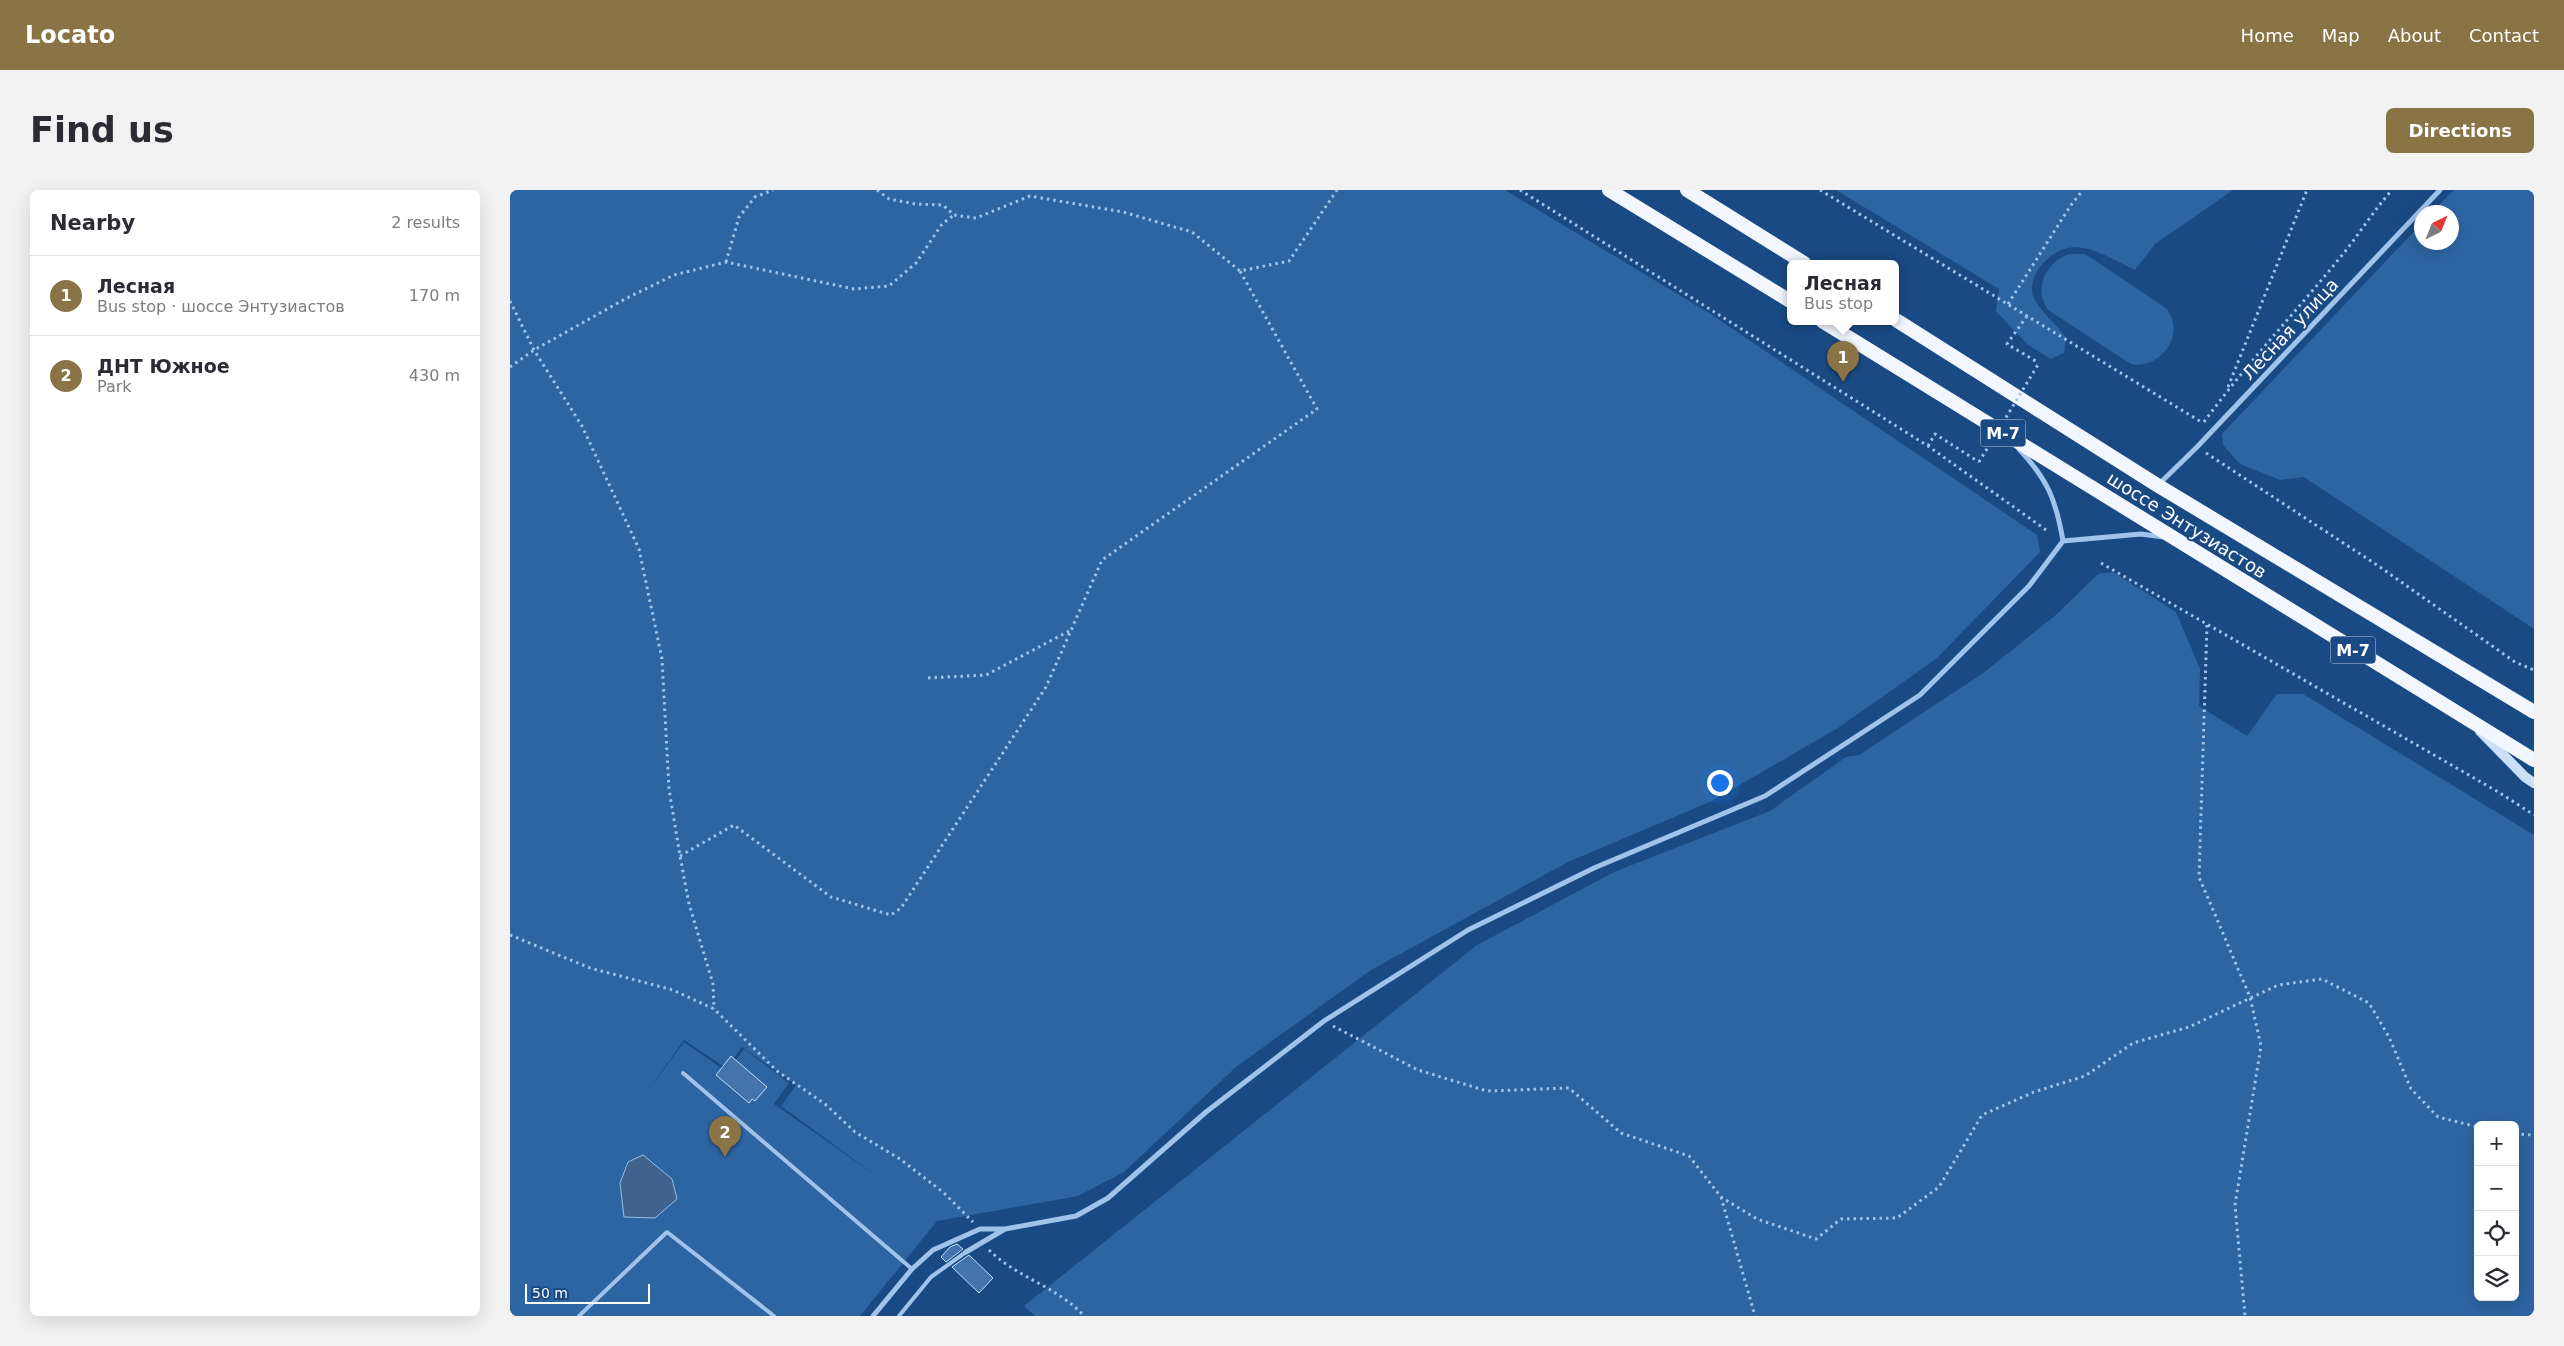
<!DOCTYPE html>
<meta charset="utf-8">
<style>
body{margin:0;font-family:"DejaVu Sans",sans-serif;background:#f2f2f3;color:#2b2b33}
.controls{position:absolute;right:15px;bottom:15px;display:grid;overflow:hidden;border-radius:8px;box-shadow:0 5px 20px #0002}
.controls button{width:45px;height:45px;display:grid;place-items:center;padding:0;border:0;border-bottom:1px solid #e1e1e2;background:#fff;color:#2b2b33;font:25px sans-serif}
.compass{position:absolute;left:1904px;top:15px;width:45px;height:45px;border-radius:50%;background:#fff;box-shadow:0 5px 20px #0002;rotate:43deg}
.scale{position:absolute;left:15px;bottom:12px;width:125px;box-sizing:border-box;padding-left:5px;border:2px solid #fff;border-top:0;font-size:14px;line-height:18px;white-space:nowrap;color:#fff;-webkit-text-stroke:4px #1a4a83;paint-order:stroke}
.you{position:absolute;left:1209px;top:592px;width:18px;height:18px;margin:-12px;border:4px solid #fff;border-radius:50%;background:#1a73e8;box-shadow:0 0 0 8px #1a73e833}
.badge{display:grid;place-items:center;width:32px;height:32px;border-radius:50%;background:#8a7345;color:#fff;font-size:16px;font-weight:700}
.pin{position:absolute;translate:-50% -41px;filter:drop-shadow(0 1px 2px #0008)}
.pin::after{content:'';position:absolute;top:26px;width:18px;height:15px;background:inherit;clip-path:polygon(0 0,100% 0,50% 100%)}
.popup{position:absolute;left:1277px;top:70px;width:112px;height:65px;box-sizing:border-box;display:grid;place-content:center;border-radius:8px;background:#fff;filter:drop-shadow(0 1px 4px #0005);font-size:16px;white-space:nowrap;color:#7c7c81}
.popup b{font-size:19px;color:#2b2b33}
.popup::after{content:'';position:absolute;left:50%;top:100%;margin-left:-10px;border:10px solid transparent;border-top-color:#fff}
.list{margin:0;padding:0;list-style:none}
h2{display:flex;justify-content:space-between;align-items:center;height:65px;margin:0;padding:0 20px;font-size:21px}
h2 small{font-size:16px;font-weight:400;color:#7c7c81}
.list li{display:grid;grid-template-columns:32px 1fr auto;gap:15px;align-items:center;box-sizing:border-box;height:80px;padding:0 20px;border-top:1px solid #e1e1e2}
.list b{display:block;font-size:19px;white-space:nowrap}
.list p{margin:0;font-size:16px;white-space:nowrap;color:#7c7c81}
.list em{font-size:16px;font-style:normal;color:#7c7c81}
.icon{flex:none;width:28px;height:28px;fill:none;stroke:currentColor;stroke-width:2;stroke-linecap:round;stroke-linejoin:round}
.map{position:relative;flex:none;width:2024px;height:1126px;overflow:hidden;border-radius:8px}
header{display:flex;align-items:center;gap:30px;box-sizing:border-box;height:70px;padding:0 25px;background:#8a7345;color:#fff}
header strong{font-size:24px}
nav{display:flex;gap:28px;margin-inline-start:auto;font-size:18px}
.intro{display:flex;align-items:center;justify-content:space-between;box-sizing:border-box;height:120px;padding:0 30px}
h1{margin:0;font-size:35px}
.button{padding:12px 22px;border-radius:8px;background:#8a7345;color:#fff;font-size:18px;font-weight:700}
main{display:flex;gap:30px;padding:0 30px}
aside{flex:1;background:#fff;border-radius:8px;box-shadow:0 5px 20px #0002}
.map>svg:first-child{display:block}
.green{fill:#2d64a2;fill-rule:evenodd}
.water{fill:#3f638d;stroke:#92beed}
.building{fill:#4374ac;stroke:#c4ddf8}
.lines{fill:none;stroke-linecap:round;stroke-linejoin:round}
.path{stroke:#9fc3eb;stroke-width:3;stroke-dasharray:2.5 4;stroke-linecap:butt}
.service{stroke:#9fc3eb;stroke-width:4}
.minor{stroke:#9fc3eb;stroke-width:5}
.secondary{stroke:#cbdff8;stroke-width:10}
.trunk{stroke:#f1f6ff;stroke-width:14}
.path-bridge{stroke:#9fc3eb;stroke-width:3;stroke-dasharray:2.5 4;stroke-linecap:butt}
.labels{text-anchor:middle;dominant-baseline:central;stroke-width:4;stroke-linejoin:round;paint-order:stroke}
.shield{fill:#1a4a83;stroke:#bac9da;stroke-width:1}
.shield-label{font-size:16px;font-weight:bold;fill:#fff}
.street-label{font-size:18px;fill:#fff;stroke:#1a4a83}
</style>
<header>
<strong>Locato</strong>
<nav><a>Home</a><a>Map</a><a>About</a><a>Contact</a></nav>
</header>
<div class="intro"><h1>Find us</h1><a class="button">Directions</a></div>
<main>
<aside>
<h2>Nearby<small>2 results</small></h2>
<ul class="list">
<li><span class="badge">1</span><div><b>Лесная</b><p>Bus stop · шоссе Энтузиастов</p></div><em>170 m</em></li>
<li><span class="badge">2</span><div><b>ДНТ Южное</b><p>Park</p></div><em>430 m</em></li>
</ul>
</aside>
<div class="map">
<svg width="2024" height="1126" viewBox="0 0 2024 1126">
<rect width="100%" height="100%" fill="#1a4a83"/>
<path class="green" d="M0,0H995L1199,123L1527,345L1530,362L1426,469L1328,538L1202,611L1058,672L861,780L727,876L614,982L568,1006L427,1031L350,1126H0ZM174,850L216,878L232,857L286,895L271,916L368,987L264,914L279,893L234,859L217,882L174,852L134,906Z
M1326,0H1723L1645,54L1625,80C1589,63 1560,40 1530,77C1524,84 1520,97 1523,106C1530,122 1546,133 1556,148L1554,163L1541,169L1518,155L1486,121L1489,99Z
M1944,0H2024V439L1794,287L1770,290L1730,274L1713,255L1712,244L1911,34V52H1941V22H1922Z
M1559,64H1574L1580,67L1657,119C1676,144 1651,180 1621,174L1538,120C1523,99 1536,72 1559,64Z
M1603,382L1666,422L1690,479L1689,516L1737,546L1767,504H1793L2024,645V1126H525L514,1116L967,755L1104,682L1260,621L1336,567L1349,565L1472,484L1547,424L1588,384ZM1968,935H2005V1107H1968Z"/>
<path class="water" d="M133,965L162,989L167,1009L145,1028L114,1027L110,993L118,972Z"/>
<path class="building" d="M221,866L257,897L245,911L242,909L239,913L206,885Z
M447,1054L453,1059L436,1072L431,1067L440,1057Z
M459,1065L483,1088L469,1103L442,1077Z"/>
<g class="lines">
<path class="path" d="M367,0L379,9L405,14L433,15L444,25L466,28L520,6L613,22L682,42L730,81L779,71L827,0
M1010,0L1418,256L1539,342
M1310,0L1693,233
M216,72L229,27L245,7L263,0
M0,111L24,160L72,236L129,359L152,469L159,599L170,666L179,714L203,794L204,819
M1498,114L1561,15L1573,0
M1517,126L1497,154L1529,173
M0,177L24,160L115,109L164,85L216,72L344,99L379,96L406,73L432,34L444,25
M1718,197L1797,0
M1694,232C1737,173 1787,121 1833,64C1850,43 1864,20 1882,0
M1418,256L1425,244L1469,272
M1696,263L1867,375L2005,472L2024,480
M1591,373L1990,603L2024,625
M1697,435L1689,687L1740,807L1751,856L1725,1015L1735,1126
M418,488L476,485L561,440
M170,666L224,635L321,707L381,725L391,718L536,497L592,370L807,219L730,81
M0,745L80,778L163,800L204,819L267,881L315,914L345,942L390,969L434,1003L463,1032
M823,836L908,880L977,901L1059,898L1111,943L1179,966L1211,1007L1247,1029L1306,1049L1331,1029L1387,1028L1429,997L1472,925L1524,902L1575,886L1623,853L1679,837L1768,795L1812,789L1859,813L1879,847L1901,899L1928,927L1968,937
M2005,944L2024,945
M1211,1007L1245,1126
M479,1060C506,1087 548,1097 574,1126"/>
<path class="service" d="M173,883L402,1079
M69,1126L157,1042L264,1126
M389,1126L421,1087L456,1062"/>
<path class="minor" d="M1509,259C1538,290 1546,310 1553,351
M1648,295L1687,257L1930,0
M456,1062L495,1039
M363,1126L402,1079L423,1060L470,1039H495L566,1026L598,1008L696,922L814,831L958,740L1084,678L1255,606L1410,505L1519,396L1553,351L1631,344L1654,347"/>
<path class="secondary" d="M1970,541L2015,587L2024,593"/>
<path class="trunk" d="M1099,0L1280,111
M1177,0L1294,73
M1386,130L1647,295L2024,522
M1312,131L2024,570"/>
<path class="path-bridge" d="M1469,272L1529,173"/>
</g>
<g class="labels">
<g class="shield">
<rect x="1470.5" y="229.5" width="45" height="27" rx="4"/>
<rect x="1820.5" y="446.5" width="45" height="27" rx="4"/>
</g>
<g class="shield-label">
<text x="1493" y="243">М-7</text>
<text x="1843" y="460">М-7</text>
</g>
<g class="street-label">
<text transform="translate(1780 139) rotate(-47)">Лесная улица</text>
<text transform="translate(1677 335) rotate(32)">шоссе Энтузиастов</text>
</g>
</g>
</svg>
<div class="controls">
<button>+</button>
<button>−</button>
<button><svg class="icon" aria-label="locate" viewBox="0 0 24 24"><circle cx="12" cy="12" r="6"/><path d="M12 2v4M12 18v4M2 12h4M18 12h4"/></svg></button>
<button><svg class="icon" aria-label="layers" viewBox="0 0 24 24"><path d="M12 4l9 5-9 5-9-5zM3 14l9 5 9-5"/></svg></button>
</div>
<svg class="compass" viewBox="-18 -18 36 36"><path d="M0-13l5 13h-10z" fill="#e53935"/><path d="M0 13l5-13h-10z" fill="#7c7c81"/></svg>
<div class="scale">50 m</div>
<div class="you"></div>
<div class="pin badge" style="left:1333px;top:192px">1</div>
<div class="popup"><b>Лесная</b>Bus stop</div>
<div class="pin badge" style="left:215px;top:967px">2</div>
</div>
</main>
